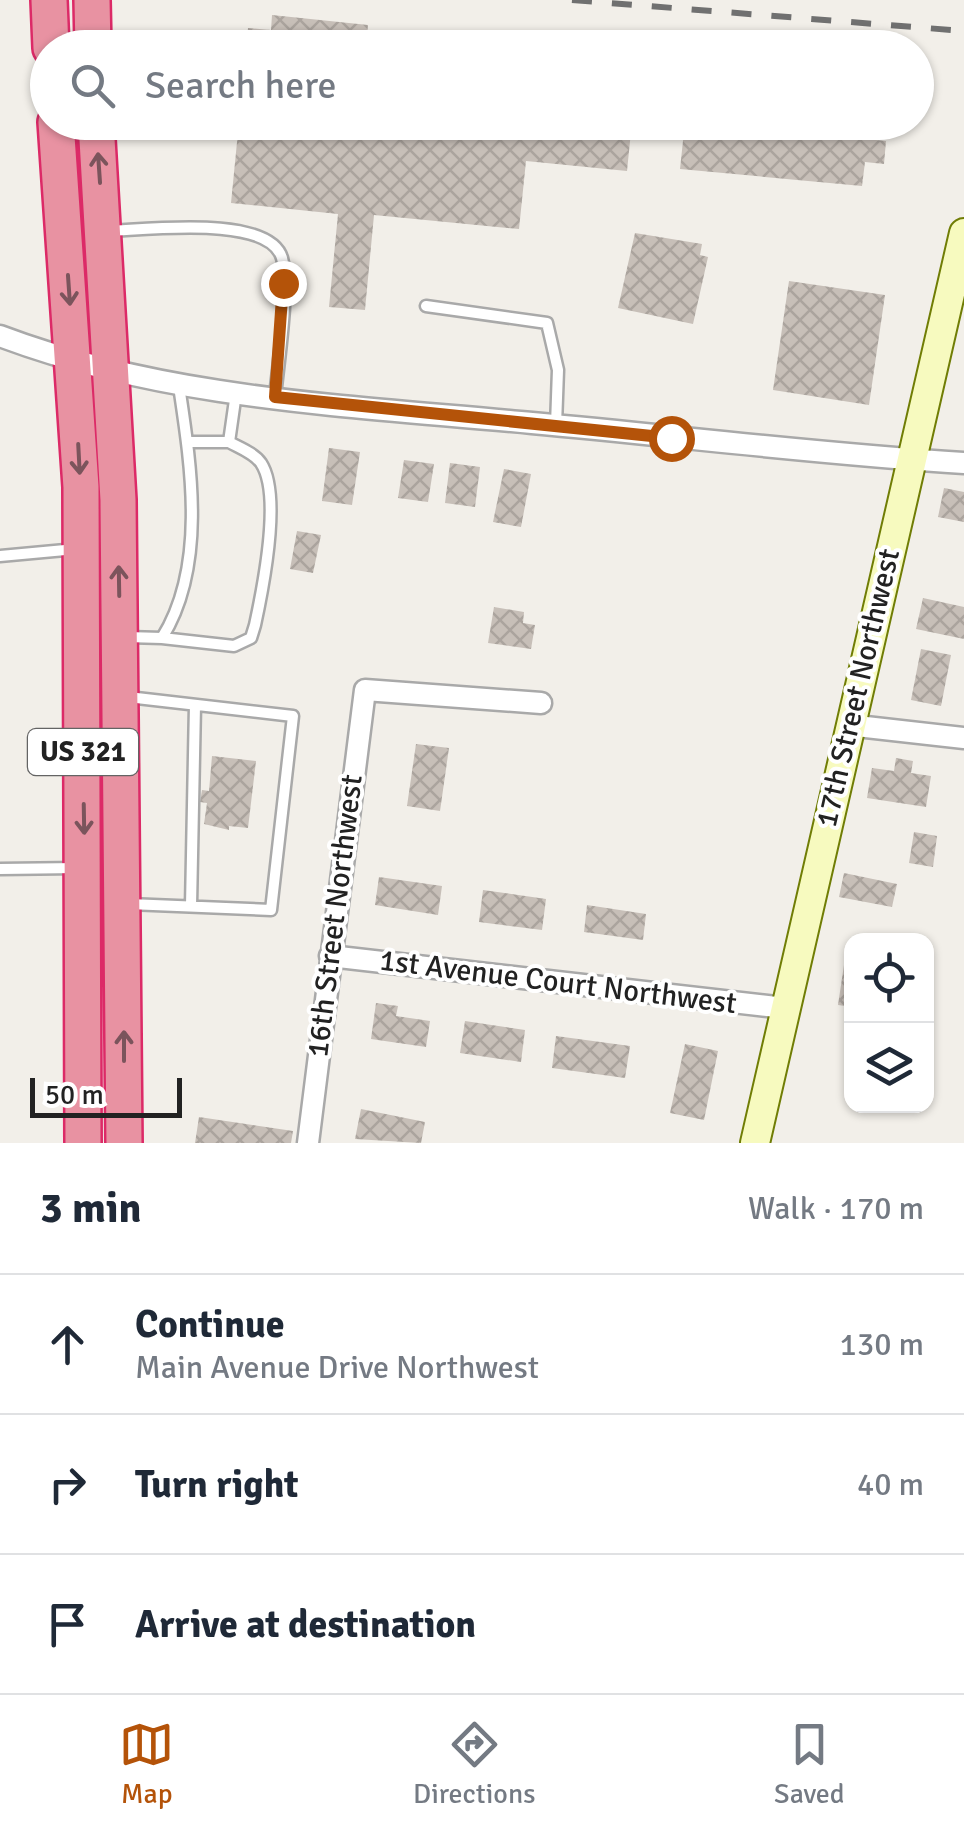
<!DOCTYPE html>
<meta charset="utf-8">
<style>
body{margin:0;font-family:Signika,sans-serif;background:#f6f6f7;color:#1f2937}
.controls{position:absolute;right:30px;bottom:30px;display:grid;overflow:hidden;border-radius:20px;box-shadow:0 2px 8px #0004}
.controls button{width:90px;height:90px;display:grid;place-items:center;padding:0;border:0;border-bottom:2px solid #e0e1e3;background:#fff;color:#1f2937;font:50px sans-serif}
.scale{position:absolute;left:30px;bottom:25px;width:152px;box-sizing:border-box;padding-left:10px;border:5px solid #222;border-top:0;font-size:28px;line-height:35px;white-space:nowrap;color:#222;-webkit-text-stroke:8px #fff;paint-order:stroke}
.stop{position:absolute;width:30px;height:30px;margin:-22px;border:8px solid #b45309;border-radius:50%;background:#fff}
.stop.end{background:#b45309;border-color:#fff;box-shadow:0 2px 10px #0008}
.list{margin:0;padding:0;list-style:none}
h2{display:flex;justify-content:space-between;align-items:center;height:130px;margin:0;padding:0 40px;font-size:42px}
h2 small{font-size:32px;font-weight:400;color:#747a83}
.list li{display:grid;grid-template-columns:65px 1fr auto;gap:30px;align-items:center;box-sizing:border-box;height:140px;padding:0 40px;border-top:2px solid #e0e1e3}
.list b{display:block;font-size:38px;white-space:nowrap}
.list p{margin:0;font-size:32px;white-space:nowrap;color:#747a83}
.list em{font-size:32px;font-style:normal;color:#747a83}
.icon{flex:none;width:55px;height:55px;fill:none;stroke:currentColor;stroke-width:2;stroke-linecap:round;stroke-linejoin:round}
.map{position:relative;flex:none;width:964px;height:1143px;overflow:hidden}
.search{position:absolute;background:#fff;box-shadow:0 2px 8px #0004;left:30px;right:30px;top:30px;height:110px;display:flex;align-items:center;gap:25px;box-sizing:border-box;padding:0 35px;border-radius:55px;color:#747a83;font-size:38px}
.sheet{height:550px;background:#fff}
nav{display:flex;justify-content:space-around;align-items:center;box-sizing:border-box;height:140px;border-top:2px solid #e0e1e3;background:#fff;font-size:28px;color:#747a83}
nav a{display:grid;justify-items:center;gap:5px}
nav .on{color:#b45309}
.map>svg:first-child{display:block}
.building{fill:url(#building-cross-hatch)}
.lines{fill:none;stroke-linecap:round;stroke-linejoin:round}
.lane-casing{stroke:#a9a9a9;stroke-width:15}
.street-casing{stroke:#a9a9a9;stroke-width:25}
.secondary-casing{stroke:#707d05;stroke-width:32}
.highway-casing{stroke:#dc2a67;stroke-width:40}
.lane{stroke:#fff;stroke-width:10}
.street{stroke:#fff;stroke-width:20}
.secondary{stroke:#f7fabf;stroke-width:28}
.highway{stroke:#e892a2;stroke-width:35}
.rail{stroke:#707070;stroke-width:6;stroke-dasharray:20 20;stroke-linecap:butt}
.oneway{stroke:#7b545c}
.route{stroke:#b45309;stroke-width:12}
.labels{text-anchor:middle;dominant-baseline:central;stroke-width:8;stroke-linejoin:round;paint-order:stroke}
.shield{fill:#fff;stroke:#646464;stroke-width:2.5}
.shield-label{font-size:28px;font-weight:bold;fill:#222}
.street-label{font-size:30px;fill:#222;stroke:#fff}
</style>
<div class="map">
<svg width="964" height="1143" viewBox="0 0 964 1143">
<defs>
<pattern id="building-cross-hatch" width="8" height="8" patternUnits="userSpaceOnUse" patternTransform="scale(2.5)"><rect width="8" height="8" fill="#c7bfb8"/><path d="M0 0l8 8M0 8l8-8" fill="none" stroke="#aba49e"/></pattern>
</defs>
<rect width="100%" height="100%" fill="#f2efe9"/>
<path class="building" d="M272,15L368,25L367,36L457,48H246L248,28L271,30Z
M239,122H632L627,171L526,161L519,229L374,215L365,310L329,307L338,214L231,203Z
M685,122H867L866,139L886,141L884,164L865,162L862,186L680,169Z
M635,233L702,244L700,255L708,257L693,324L618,308Z
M789,281L885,295L869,405L773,390Z
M329,448L360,452L352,505L322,501Z
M404,460L434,464L428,502L398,498Z
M450,463L480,467L475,507L445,503Z
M504,469L531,474L521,527L493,522Z
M944,488L964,492V522L938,517Z
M297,531L321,535L313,573L290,569Z
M923,598L964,607V639L916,629Z
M494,607L524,612L523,623L535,625L531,649L488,643Z
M921,649L951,655L941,706L911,700Z
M416,744L449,748L440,811L407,806Z
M212,756L256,761L248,828L229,826V830L204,824L207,803L200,802L202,790L209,791Z
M896,758L913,761L911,773L931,776L926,807L867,798L872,768L894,771Z
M914,832L937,836L933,867L909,863Z
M844,873L897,884L892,907L839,897Z
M379,877L442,886L438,915L375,905Z
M483,890L546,899L542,930L479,922Z
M587,905L646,914L643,940L584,932Z
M844,965L852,967V1007L838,1005Z
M376,1003L398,1006L396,1016L430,1021L426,1047L371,1039Z
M465,1021L525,1030L521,1062L460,1053Z
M556,1036L630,1046L625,1078L552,1068Z
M685,1044L718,1051L704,1120L670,1113Z
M361,1109L425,1122L421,1143L355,1139Z
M199,1117L293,1131L291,1143H195Z"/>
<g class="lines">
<g class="lane-casing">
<path id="lane" d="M108,231C145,230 269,214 282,258C290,288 278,364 275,397
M426,306L547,323L558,370L556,425
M187,442H229L236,393
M0,556L76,549
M127,637L162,638C207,566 191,466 179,386
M162,638L234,646L251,638L255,625C263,588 282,495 261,463C254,453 240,448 229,442
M128,697L293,716L271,910L129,904
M0,869L78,868
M191,906L195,705"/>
</g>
<g class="street-casing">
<path id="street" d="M0,336C169,400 354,406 532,423C676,436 819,454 964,463
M848,725L964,738
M330,956L785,1008
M308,1143L365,690L541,703"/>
</g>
<g class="secondary-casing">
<path id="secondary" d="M755,1143L964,233"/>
</g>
<g class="highway-casing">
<path id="highway" d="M49,0L51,48
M92,0L93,48
M56,122L81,487L83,1143
M96,122L118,500L124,1143"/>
</g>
<use href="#lane" class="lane"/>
<use href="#street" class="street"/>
<use href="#secondary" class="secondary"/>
<use href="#highway" class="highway"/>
<path class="rail" d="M572,0L964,31"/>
</g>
<defs><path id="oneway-shaft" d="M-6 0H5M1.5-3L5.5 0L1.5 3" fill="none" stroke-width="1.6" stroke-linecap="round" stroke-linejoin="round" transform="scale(2.5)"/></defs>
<g class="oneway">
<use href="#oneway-shaft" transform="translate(99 168) rotate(-94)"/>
<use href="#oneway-shaft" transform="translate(69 290) rotate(86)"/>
<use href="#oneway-shaft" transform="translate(79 459) rotate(87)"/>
<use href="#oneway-shaft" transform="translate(119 581) rotate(-91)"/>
<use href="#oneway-shaft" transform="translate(84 819) rotate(89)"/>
<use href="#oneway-shaft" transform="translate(124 1046) rotate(-90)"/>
</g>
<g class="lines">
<path class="route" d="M283,283L275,397L671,438"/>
</g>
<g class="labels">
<rect class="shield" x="28" y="729" width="110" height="46" rx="8"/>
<g class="shield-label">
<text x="83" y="752">US 321</text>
</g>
<g class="street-label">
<text transform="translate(858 688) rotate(-77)">17th Street Northwest</text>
<text transform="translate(335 916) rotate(-83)">16th Street Northwest</text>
<text transform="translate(558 982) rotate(7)">1st Avenue Court Northwest</text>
</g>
</g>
</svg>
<div class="controls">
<button><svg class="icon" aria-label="locate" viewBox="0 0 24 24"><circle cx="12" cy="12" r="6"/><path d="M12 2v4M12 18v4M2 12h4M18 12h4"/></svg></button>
<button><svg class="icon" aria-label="layers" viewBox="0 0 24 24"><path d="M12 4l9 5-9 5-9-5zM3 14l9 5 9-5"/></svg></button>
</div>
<div class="scale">50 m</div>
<div class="stop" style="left:671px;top:438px"></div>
<div class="stop end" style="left:283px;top:283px"></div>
<div class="search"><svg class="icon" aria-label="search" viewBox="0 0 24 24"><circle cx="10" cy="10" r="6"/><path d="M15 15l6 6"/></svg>Search here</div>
</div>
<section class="sheet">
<h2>3 min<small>Walk · 170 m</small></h2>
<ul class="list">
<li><svg class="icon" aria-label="ahead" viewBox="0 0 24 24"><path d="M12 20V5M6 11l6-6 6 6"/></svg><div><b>Continue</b><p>Main Avenue Drive Northwest</p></div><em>130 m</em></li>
<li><svg class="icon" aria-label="right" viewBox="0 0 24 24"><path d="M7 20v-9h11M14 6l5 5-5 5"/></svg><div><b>Turn right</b></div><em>40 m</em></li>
<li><svg class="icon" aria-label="arrive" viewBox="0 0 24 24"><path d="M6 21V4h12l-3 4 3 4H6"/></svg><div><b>Arrive at destination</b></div></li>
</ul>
</section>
<nav>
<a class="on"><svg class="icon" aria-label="map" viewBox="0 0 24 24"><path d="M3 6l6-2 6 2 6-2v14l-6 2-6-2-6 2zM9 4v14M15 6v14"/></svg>Map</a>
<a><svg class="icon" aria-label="directions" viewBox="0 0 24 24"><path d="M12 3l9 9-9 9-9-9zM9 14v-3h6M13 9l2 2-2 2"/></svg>Directions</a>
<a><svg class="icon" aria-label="saved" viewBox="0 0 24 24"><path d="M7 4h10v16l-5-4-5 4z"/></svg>Saved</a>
</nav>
